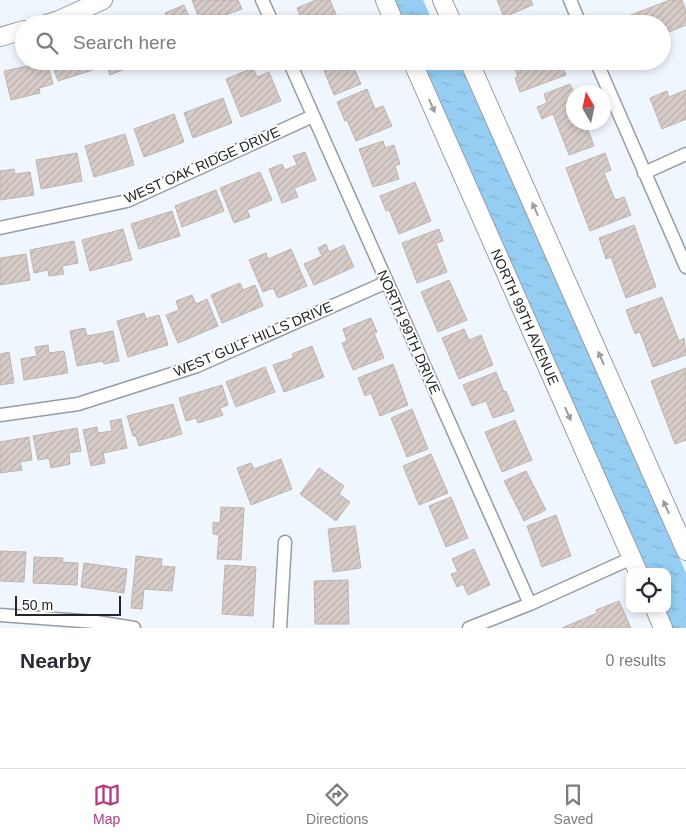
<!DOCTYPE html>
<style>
body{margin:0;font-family:Helvetica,sans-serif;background:#f7f7f7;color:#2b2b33}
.controls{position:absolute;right:15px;bottom:15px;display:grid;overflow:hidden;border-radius:10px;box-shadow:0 2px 8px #0003}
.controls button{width:45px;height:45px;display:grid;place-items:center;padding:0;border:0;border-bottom:1px solid #e1e1e2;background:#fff;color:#2b2b33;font:25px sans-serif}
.compass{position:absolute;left:566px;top:85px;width:45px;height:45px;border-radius:50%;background:#fff;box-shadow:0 2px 8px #0003;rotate:351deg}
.scale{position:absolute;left:15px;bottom:12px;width:106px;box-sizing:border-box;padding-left:5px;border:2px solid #24262a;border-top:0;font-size:14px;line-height:18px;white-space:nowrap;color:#24262a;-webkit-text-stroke:4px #fff;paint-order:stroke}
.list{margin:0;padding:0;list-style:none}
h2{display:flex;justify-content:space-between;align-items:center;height:65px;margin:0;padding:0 20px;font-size:21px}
h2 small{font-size:16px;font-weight:400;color:#7c7c81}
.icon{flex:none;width:28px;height:28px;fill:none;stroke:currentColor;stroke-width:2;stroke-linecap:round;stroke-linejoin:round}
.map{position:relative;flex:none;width:686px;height:628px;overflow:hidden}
.search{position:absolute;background:#fff;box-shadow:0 2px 8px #0003;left:15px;right:15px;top:15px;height:55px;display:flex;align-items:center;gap:12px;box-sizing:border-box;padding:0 18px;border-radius:28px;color:#7c7c81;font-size:19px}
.sheet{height:140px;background:#fff}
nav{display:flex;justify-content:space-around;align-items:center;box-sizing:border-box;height:70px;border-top:1px solid #e1e1e2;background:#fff;font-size:14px;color:#7c7c81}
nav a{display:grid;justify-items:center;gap:2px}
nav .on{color:#b83883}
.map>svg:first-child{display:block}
.water{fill:url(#water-ripples)}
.building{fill:url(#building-hatch);stroke:#bfb4b0}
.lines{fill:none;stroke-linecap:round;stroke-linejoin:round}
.street-casing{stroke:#969ca4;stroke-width:15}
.secondary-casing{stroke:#969ca4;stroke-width:20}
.street{stroke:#fff;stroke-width:12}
.secondary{stroke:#fff;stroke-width:18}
.oneway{fill:#9c9d9f}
.labels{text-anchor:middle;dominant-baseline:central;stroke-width:4;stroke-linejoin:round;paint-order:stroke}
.street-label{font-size:14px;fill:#24262a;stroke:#fff}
</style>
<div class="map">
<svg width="686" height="628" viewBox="0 0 686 628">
<defs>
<pattern id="water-ripples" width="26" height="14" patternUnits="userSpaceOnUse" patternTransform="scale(1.25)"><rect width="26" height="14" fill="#95cef2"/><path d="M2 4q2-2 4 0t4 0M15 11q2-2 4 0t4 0" fill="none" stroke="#80b1d0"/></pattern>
<pattern id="building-hatch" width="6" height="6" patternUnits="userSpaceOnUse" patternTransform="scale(1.25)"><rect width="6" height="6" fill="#d7ccc8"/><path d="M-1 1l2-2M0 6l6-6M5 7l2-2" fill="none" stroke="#b8afac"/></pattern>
</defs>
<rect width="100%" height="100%" fill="#f0f6fe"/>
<path class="water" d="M394,0H423L434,24H404Z
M421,61H457L477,98L686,573V628H673L664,609H667V572H647Z"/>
<path class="building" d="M192,0H238L242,9L201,24Z
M316,0H330L340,24H303L297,8Z
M497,0H531L533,5L504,17Z
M670,0H682L686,11V25L662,35V24H620L618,20Z
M184,5L192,24H169L165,13Z
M541,16L544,24H520Z
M51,61H97L99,68L58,81Z
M105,61H145L110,75Z
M320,61H351L361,84L334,95Z
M512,61H538L540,67L555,61H561L566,75L520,92L515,78L518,77Z
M47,62L53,84L39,88L40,93L11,100L4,71Z
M253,68L257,77L269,72L281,101L241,117L226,79Z
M570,84L574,93V122H585L594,146L569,155L553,114L542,119L537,107L547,103L544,94Z
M367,89L375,109L383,106L392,126L356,141L347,120L345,121L337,102Z
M686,90V119L662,129L650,98L667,91L669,97Z
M223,98L232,123L193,138L184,113Z
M174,114L184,142L144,157L134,129Z
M125,134L134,165L94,177L85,146Z
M383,141L385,148L394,145L400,164L395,166L399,179L373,187L359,149Z
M305,152L316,180L294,188L298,197L282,203L269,169L282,164L285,170L297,165L293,156Z
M77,153L82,181L41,189L36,160Z
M605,153L611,170L604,173L615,200L624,197L631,215L590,231L566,168Z
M14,169L15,174L30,172L34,195L0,200V171Z
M260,172L272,200L247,210L250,217L234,223L220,188Z
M415,182L431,221L399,234L389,210L386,211L380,196Z
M216,190L224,211L182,227L175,206Z
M172,211L180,236L139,249L131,224Z
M634,225L656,287L626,298L611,257L606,259L599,238Z
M123,229L132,260L90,271L82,240Z
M439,229L443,241L436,243L447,272L417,283L402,243Z
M74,241L78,263L62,266L64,274L49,276L48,270L34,273L30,250Z
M326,244L329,252L344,245L354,267L314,285L304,264L322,256L318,248Z
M291,249L307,286L278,298L273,288L263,292L249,260L266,253L268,259Z
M26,254L30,280L0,285V258Z
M449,280L467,320L438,332L421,292Z
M240,283L243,290L255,285L263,306L222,323L211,295Z
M192,295L196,304L207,299L218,326L178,343L166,315L179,310L176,301Z
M662,297L679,341L684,338L686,355L653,367L640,332L635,334L626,310Z
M144,313L146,319L159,315L168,345L128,357L117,321Z
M371,318L377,332L374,333L384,358L353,370L342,343L347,341L343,329Z
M85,328L87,336L113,331L119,361L104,364L103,361L77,366L70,331Z
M464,329L469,340L481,335L493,365L459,379L442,338Z
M48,345L49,353L64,351L68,373L24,380L21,359L37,356L35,347Z
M312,346L324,377L284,392L273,365L293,358L292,354Z
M9,352L14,383L0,385V354Z
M393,364L408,405L380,416L371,393L365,396L358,378Z
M265,367L275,392L236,407L226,382Z
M686,368V440L675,444L651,381Z
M496,372L504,392L506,391L514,411L493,418L486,401L472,406L463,385Z
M222,385L228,405L220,408L223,415L198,423L196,418L186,421L179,398Z
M173,404L182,434L139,446L136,436H133L127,416Z
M412,409L428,449L407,457L391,418Z
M121,419L127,448L103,453L105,463L91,466L83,430L97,427L98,433L112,431L110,421Z
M515,420L532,460L502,472L485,432Z
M77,428L81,451L69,453L70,464L51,468L49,458L38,460L33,436Z
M29,437L32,460L20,462L22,470L0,473V442Z
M431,454L448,493L419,505L403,466Z
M281,459L292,489L251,505L237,468L251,463L254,469Z
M319,468L344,486L339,494L350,502L336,521L300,494Z
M526,471L546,510L524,521L504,481Z
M451,497L468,538L446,547L429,506Z
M221,507L244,508L241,560L217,559L219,535L213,534V522L220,523Z
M556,515L571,556L542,567L527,526Z
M355,526L361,568L333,572L328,529Z
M474,549L490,585L468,595L463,584L457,587L451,574L458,572L452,559Z
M0,551L26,552L24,582L0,581Z
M136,556L162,559L161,566L175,567L172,591L144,589L142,609L131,608Z
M34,557L63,558L62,562L78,563L77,585L33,583Z
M84,563L127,569L124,593L81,587Z
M225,565L256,567L253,616L222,614Z
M348,580L349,624H315L314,581Z
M619,601L631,628H562L597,613L596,610Z"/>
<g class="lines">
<g class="street-casing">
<path id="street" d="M262,0L273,24
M570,0L580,24
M289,61L530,604
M596,61L686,267
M644,173L686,154
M0,228L127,201L313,116
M0,415L78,404L197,366L387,282
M0,615L96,622L134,628
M280,628L285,542
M469,628L530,604L632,558"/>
</g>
<g class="secondary-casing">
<path id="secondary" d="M385,0L395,24
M442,0L453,24
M46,24L59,20L103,0
M0,37L24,30
M412,61L638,572
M469,61L686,551
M655,609L663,628"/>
</g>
<use href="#street" class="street"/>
<use href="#secondary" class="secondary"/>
</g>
<defs><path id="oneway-solid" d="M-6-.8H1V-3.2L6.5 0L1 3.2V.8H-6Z" transform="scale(1.25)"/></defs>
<g class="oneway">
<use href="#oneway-solid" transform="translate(432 106) rotate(66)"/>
<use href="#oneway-solid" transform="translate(535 209) rotate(-114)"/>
<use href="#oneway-solid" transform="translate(601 358) rotate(-114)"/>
<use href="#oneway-solid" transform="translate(568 414) rotate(66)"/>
<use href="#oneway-solid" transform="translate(666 507) rotate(-114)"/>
</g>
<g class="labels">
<g class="street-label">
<text transform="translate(202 165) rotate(-24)">WEST OAK RIDGE DRIVE</text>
<text transform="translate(525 317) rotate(66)">NORTH 99TH AVENUE</text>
<text transform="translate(409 332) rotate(66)">NORTH 99TH DRIVE</text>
<text transform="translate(253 339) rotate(-23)">WEST GULF HILLS DRIVE</text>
</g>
</g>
</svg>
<div class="controls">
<button><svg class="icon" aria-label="locate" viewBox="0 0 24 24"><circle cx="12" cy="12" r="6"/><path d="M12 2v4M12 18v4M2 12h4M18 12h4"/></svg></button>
</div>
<svg class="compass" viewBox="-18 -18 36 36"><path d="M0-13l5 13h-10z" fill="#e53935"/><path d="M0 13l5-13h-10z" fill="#7c7c81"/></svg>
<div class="scale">50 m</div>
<div class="search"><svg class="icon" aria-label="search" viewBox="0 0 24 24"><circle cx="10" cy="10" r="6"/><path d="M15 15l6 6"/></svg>Search here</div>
</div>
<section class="sheet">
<h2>Nearby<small>0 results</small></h2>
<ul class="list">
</ul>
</section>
<nav>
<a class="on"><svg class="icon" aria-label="map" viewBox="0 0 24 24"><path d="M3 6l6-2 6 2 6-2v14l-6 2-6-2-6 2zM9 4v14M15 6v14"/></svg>Map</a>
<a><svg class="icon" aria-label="directions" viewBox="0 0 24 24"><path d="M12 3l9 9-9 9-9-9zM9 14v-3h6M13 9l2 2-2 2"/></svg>Directions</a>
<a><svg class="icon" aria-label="saved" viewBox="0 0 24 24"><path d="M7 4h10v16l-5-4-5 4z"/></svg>Saved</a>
</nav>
